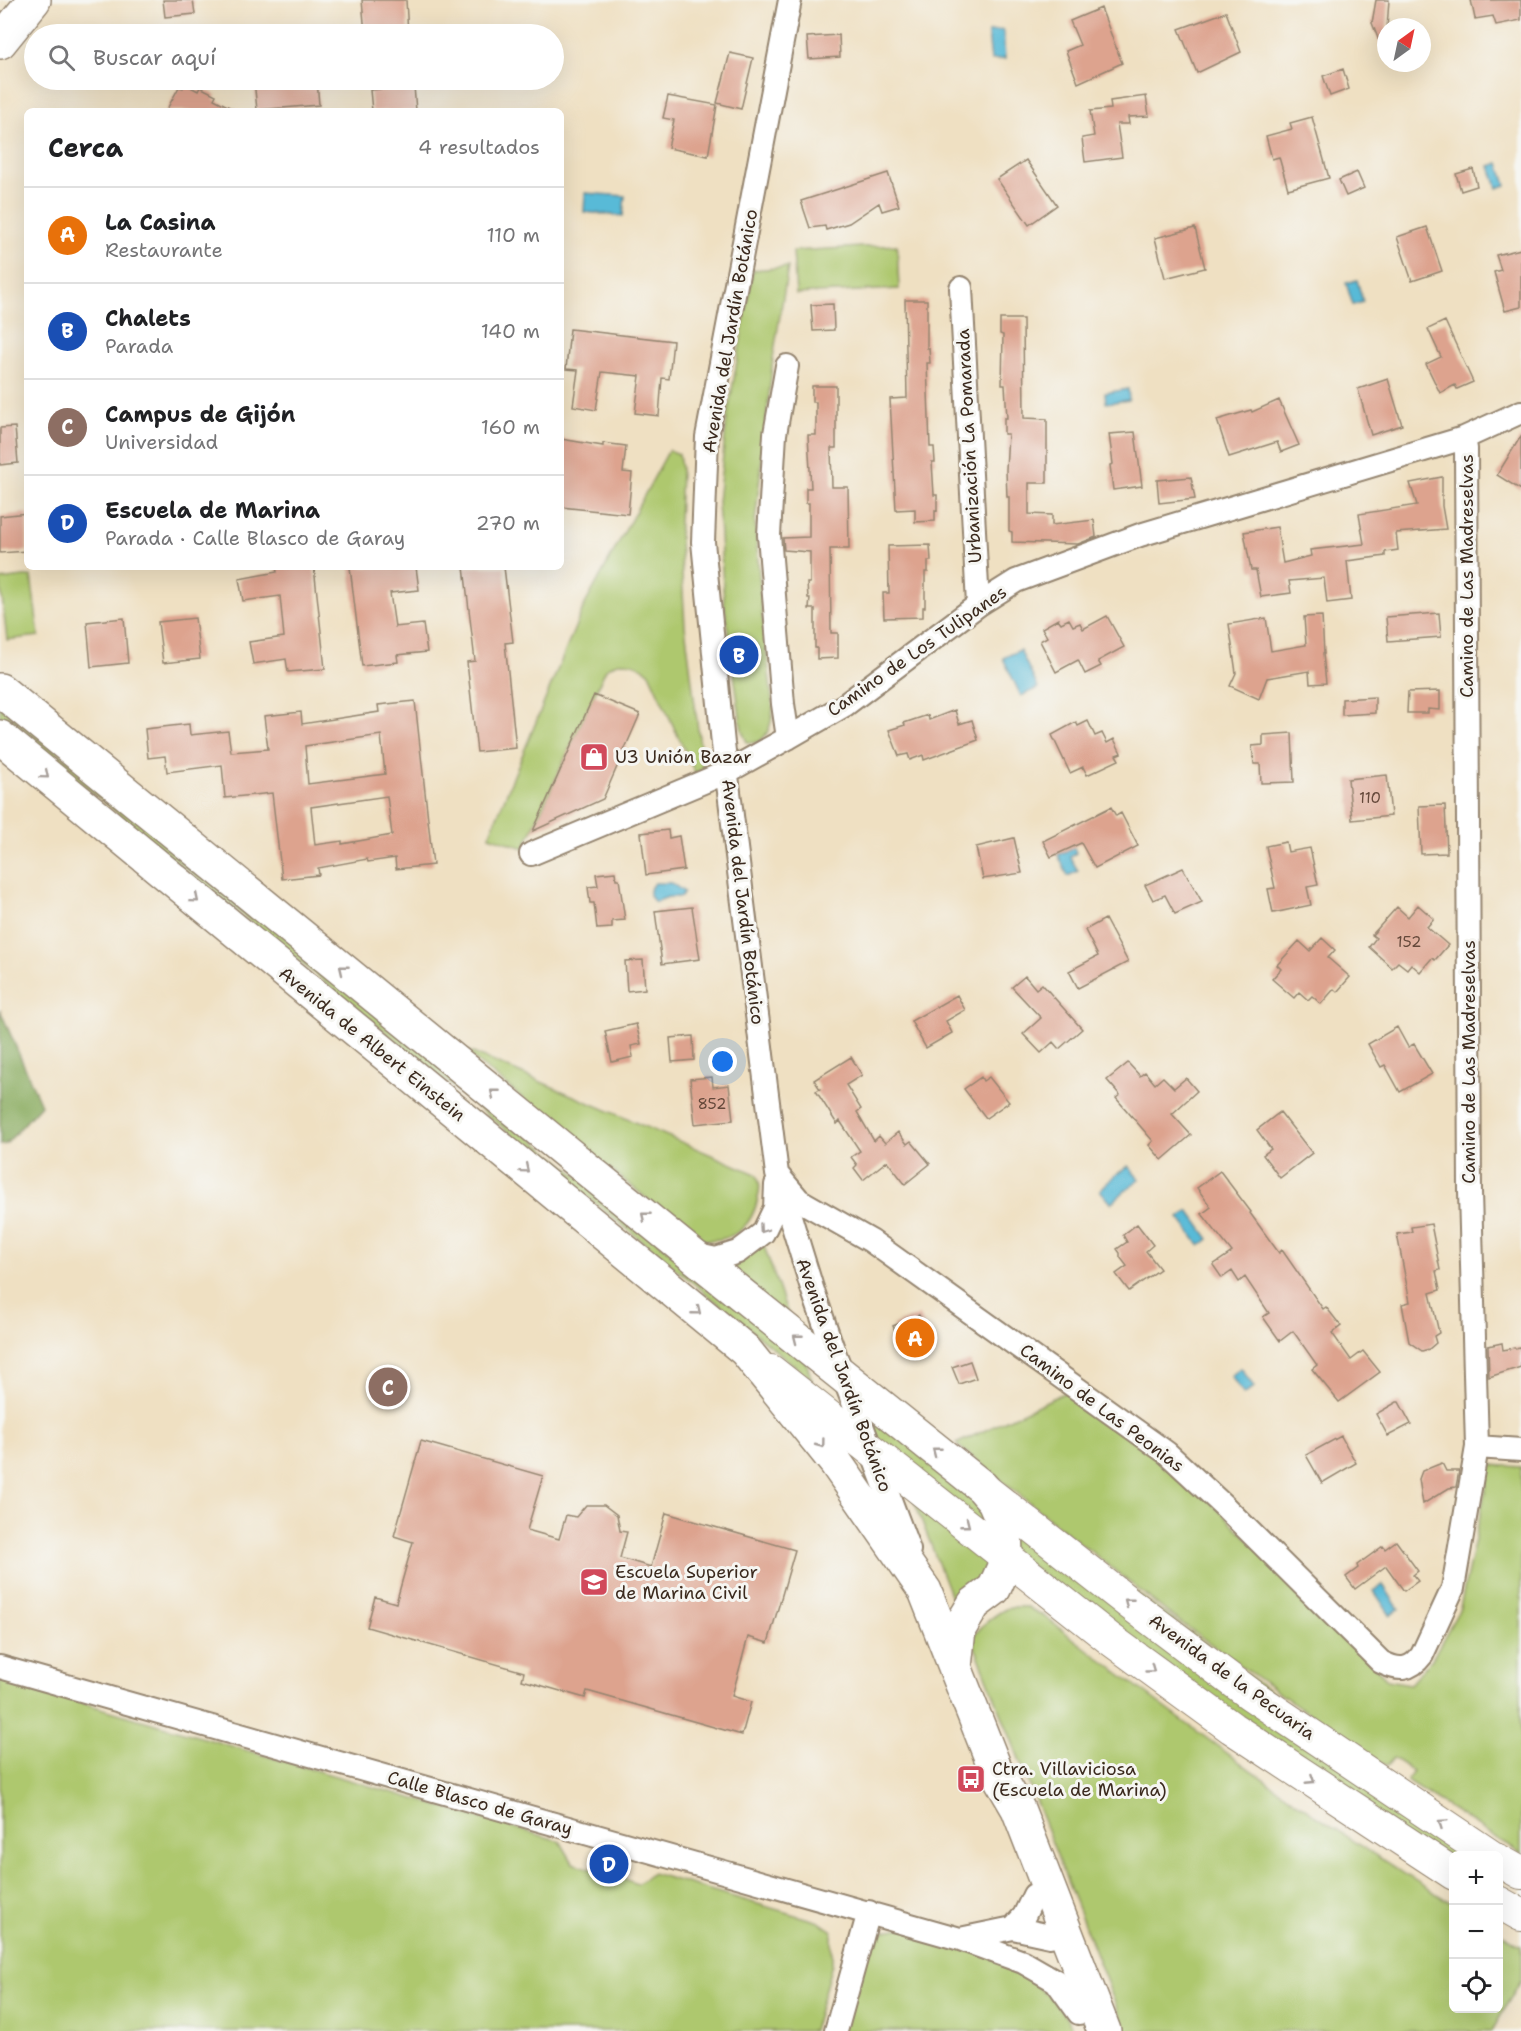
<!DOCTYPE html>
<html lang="es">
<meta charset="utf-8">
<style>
body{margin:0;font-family:"Shantell Sans",sans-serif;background:#f2f2f2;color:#202124}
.controls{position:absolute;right:18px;bottom:18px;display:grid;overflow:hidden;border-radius:9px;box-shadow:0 6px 24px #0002}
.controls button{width:54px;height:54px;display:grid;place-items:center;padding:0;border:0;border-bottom:2px solid #e0e0e0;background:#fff;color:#202124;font:30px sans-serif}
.compass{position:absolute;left:1377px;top:18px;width:54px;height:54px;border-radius:50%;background:#fff;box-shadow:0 6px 24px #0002;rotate:33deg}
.you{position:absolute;left:723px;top:1062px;width:21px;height:21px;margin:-15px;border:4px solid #fff;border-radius:50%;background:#1a73e8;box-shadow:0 0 0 9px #1a73e833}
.badge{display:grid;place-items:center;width:39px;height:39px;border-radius:50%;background:#b45309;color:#fff;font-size:20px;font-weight:700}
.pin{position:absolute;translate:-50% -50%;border:3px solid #fff;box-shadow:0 2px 6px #0006}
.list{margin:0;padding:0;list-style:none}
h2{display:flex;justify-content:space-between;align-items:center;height:78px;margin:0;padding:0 24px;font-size:26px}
h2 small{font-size:20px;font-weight:400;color:#757577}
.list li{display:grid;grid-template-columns:39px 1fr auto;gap:18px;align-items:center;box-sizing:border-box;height:96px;padding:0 24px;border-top:2px solid #e0e0e0}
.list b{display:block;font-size:22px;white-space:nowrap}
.list p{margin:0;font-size:20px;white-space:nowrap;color:#757577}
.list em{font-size:20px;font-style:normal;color:#757577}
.icon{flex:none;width:33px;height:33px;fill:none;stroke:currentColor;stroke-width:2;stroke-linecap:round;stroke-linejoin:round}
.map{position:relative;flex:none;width:1521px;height:2031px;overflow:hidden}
.search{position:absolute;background:#fff;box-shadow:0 6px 24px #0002;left:24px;top:24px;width:540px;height:66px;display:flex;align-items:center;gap:15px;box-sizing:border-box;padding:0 21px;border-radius:33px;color:#757577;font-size:22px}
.panel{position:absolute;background:#fff;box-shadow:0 6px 24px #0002;left:24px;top:108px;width:540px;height:462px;border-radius:9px}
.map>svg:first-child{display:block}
.green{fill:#aec86e;stroke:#747946;stroke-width:1.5}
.forest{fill:#8aac61;stroke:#626b40;stroke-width:1.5}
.water{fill:#58bad7;stroke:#4a727a;stroke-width:1.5}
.building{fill:#dda38e;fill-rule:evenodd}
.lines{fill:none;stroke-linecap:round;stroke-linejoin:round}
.street-casing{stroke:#958570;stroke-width:26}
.secondary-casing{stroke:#958570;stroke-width:34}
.primary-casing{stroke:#958570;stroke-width:36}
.highway-casing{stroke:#958570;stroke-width:36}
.street{stroke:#fff;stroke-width:22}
.secondary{stroke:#fff;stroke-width:32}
.primary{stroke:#fff;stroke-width:33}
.highway{stroke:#fff;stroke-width:33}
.oneway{stroke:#a79f9a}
.labels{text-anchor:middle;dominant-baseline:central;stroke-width:6;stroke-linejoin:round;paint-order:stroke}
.number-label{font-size:15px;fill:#64483a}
.street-label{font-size:18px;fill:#3b2a1e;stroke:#f6f6f2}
.poi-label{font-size:18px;fill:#3b2a1e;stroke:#f6f6f2;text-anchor:start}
</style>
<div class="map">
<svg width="1521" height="2031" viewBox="0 0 1521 2031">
<rect width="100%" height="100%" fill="#f6f6f2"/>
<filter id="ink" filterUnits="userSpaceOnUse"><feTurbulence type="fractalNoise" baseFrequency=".0167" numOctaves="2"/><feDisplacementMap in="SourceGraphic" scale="12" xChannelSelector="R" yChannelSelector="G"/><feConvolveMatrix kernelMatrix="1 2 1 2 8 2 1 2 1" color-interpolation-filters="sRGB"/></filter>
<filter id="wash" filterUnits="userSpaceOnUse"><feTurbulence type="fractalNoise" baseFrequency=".008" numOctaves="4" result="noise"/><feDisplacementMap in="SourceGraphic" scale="24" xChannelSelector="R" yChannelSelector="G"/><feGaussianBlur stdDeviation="1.35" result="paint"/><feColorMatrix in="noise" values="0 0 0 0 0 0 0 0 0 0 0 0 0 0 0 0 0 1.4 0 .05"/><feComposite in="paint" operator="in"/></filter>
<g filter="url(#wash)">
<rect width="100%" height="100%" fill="#efe0c2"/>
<path class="green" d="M897,245L899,289L796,294L793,251Z
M788,267L773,358L755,522L762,613L773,707C772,722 768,747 747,742L742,731L724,602L718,502L727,418L753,270Z
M669,450L679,454L681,469L679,524L685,626L703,769L695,773L648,671C633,661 621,658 606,669L524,848L489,836L583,608Z
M31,576L39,636L7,640L0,580Z
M0,705L806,1362L812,1380L0,717Z
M459,1047L756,1174C761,1183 760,1189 758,1198C751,1230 730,1244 697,1239Z
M763,1243L791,1323L722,1264Z
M842,1375L1491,1855L1454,1856L1453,1874L870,1449Z
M1070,1390L1209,1500L1388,1680L1410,1684L1432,1659L1460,1608L1491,1465L1521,1467V1854L1407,1781L1413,1771L1393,1758L1387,1766L1279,1693L1168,1613L956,1444Z
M911,1493L999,1562L963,1604L951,1597Z
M1010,1607H1027L1045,1617C1177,1718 1311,1818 1453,1904L1454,2008H1498L1499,1932L1521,1946V1981L1492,2031H1126L972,1639C980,1626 996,1613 1010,1607Z
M0,1679L560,1841L573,1863L638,1884L652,1873L819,1922L832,1931V1964L813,2031H0Z
M913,1926L1023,1962L1034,1984L1051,1998L1068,2019L1073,2031H836L857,1955L885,1931Z"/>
<path class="forest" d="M0,1010L41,1105L6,1144L0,1145Z"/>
<path class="water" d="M1003,30L1005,59L991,60L988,32Z
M1499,163L1506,185L1497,188L1490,166Z
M585,193L625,196L623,216L584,212Z
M1357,280L1363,302L1353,305L1346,283Z
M1128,389L1129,400L1106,403L1105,393Z
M1020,650L1038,688L1021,696L1003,658Z
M1074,848L1076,853L1070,857L1078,871L1068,876L1058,855Z
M655,883H671L684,892L681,897H668L655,902L649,895L651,887Z
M1128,1166L1139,1179L1111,1203L1100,1190L1113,1177Z
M1189,1211L1209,1239L1200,1246L1179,1218Z
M1241,1368L1254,1387L1244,1395L1231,1376Z
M1383,1585L1399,1609L1390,1615L1374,1591Z"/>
<g id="blocks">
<path class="building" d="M163,0H193L195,14L165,17Z
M362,0H406L408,34H365Z
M1376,0H1389L1385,56L1372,23Z
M1471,0H1521V20L1496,25L1493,16L1475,19Z
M1101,8L1122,63L1078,83L1066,51L1080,45L1070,21Z
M1226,12L1241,52L1197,73L1179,29Z
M839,35L840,57L809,59L807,37Z
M730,53L753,58L741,109L717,103Z
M1343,69L1349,89L1330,96L1323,76Z
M254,80H317L319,105L257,110Z
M185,84L198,91L200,87L216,95L214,99L237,111H166L179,87L183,88Z
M414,86L416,111H372L370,90Z
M668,96L717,105L708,156L668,148L674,120L663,118Z
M1146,96L1149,116L1128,117L1129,124H1117L1122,157L1085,162L1082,138L1094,136L1090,111L1111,109L1110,101Z
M1312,117L1329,178L1288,189L1279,157L1272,159L1266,136L1292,129L1290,123Z
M1026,160L1057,205L1029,225L997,179Z
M1473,169L1477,186L1461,191L1456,174Z
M1357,172L1364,188L1346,196L1339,180Z
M888,173L899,206L882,211L879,203L849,223L826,230L825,226L810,228L801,201Z
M1427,227L1442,271L1412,281L1397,237Z
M1195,228L1205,268L1165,278L1155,238Z
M1521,249V307L1505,311L1494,272L1501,270L1496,255Z
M905,300H927V348H929L930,363H927L930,447H934L935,462H932L934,495H937V511L935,510V521L915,522V509L896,510L890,399L907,398Z
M833,304L834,330L813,331L811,305Z
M1000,319H1023L1024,418L1047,419V483H1029V514L1052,515V525L1094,520L1096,537L1078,544L1012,542V532L1009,531V497H1007L1006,470L1008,434H1004V418H1007L1005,385H1002L1003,335L1000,334Z
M1445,321L1473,382L1457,389L1455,385L1440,393L1426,364L1441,357L1428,329Z
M570,329L673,341L669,379L662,378L659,416L635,413L640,376L602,372L596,410L573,406L578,370L566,369Z
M1388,379L1402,425L1371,435L1358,389Z
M812,386H836V448H831L832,487H848L849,549H830L831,633H838V658L817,659V648H815V609H809L810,598H808L807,583H810V552L784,550L783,538L809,537V503H806V488H811L808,435H816V402H812Z
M1279,400L1299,445L1281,452L1277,442L1229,457L1217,420L1251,410L1252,412Z
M15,427L18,463L0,465V428Z
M1135,432L1142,486L1113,490L1110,465L1113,464L1109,434Z
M1521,436V490L1497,475Z
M561,439L603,446V443L626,446L623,472L632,473L628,514L561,507Z
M1191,477L1195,499L1159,503L1157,480Z
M1442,477V506L1446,529L1396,533L1398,550L1385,552V556L1347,561L1351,600L1327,603L1324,578L1289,581L1291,593L1261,597L1256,570H1251L1244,532L1277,527L1283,563L1311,556L1310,550L1364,544L1359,514L1417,505L1410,483Z
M27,513V551L0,553V516Z
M930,545L931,561H928V572H925V607H923V617L884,618L883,593H889L888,546Z
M276,567H314L325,669L288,672L286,659L253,664L249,642L284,637L280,596L243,601L239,579L277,572Z
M350,567H416L419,590L390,593L395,627L423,624L427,652L397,655L398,662L362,666Z
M464,567H504L513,642L505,643L516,748L477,752L467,662L475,661Z
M1439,613L1441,637L1388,641L1386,617Z
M1107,616L1124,647L1098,661L1101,666L1085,674L1078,660L1056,672L1040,641L1047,637L1042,628L1058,619L1061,623L1069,619L1073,626L1080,623L1083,629Z
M1322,616L1324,654H1323L1326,683L1310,684L1309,671L1267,678L1259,699L1230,686L1236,673L1229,624L1266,618L1271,651L1306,645L1304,617Z
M124,618L128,663L91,667L87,622Z
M195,618L200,659L163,663L158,622Z
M1440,691V710L1428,709V713H1407L1408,692Z
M594,695L640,714L603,799L533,831Z
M1375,697V713L1342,715V699Z
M415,701L433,865L396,869L395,858L368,862L367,859L318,868L319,875L282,879L272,793L225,798L222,765L167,772L165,756L148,758L145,729L189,724L190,735L228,731L231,752L268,749L264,716L301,712L302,724L379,712L378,705ZM381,735L385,774L308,784L305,746ZM387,796L392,835L342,844V841L315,845L311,807Z
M955,710L959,724L972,720L978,740L924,760L923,755L910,760L908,754L899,756L889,730L905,725L904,723L928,715L929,720Z
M1088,721L1095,736L1102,733L1107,743L1114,739L1121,753L1116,755L1119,760L1087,775L1083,767L1070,773L1052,735L1076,722L1078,726Z
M1292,733L1294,782L1261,783L1260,764H1254L1252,746L1263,745V735Z
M1387,775L1391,816L1352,820L1348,779Z
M1445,805L1447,853L1421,854L1419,806Z
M1111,807L1116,816L1121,813L1138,846L1095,868L1081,843L1051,857L1043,841Z
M668,830L669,838L679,836L684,870L646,875L641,833Z
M1014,838L1022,873L983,879L976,847Z
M1286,842L1288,852L1310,848L1318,885L1307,887L1311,905L1273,913L1268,889L1275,888L1266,846Z
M1183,868L1202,902L1175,914L1165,895L1153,900L1145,885Z
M615,872L616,879H619L625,920L612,921V928L597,929L594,903H590L588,887L598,886L596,874Z
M1418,905L1434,919L1427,927L1448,945L1435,960L1432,958L1420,972L1411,964L1407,969L1398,962L1392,968L1369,947L1376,938L1372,935L1397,907L1408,917Z
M692,907L700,959L662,964L655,911Z
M1105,919L1128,962L1078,988L1069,971L1098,956L1085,930Z
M1322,938L1335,950L1328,958L1350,977L1337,992L1334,989L1321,1004L1312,996L1308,1000L1299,992L1294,998L1272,979L1281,969L1277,965L1299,941L1310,951Z
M643,960L645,989L627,991L625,961Z
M1025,976L1036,989L1042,984L1082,1029L1059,1049L1053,1042L1041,1053L1023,1034L1041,1018L1012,987Z
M957,995L965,1010L946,1021L952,1033L926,1048L911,1021Z
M636,1024L641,1044L631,1046L633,1057L612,1062L605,1031Z
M1397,1027L1408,1047L1414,1044L1432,1074L1400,1092L1385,1065L1381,1067L1368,1044Z
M693,1036L694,1060L672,1062L670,1038Z
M851,1057L862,1075L846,1085L861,1109L857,1112L874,1141L879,1136L885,1143L898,1132L907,1144L911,1141L930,1164L905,1184L887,1161L863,1180L854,1168L857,1165L851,1157L860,1151L840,1121L837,1124L816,1091L820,1089L814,1080Z
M1128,1063L1140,1076L1145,1072L1155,1084L1163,1077L1174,1088L1186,1078L1197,1091L1172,1114L1191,1135L1162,1160L1149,1145L1153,1141L1116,1098L1120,1095L1107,1080Z
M712,1077L713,1087L729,1085L733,1120L695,1124L690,1079Z
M981,1077L983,1081L989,1077L1009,1102L986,1118L964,1089Z
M1280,1112L1312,1153L1280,1178L1263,1155L1271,1149L1257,1130Z
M1220,1171L1251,1212L1250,1213L1279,1253L1282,1250L1323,1309L1326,1307L1341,1326L1332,1333L1351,1360L1363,1351L1380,1372L1339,1402L1312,1369L1317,1365L1293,1331L1280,1341L1263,1317L1269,1313L1245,1277L1239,1282L1232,1271L1222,1278L1213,1265L1232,1252L1202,1214L1211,1207L1197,1188Z
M1137,1224L1153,1245L1146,1251L1160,1269L1129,1291L1116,1274L1127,1266L1120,1257V1253L1117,1249L1127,1242L1123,1235Z
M1431,1224L1440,1270L1436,1271L1440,1290L1430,1293L1439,1333L1434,1336L1436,1343L1429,1349L1422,1351L1409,1342L1402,1304L1410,1302L1397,1234L1412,1232L1411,1227Z
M919,1315L930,1341L905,1352L893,1326Z
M1502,1343L1503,1350L1521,1347V1367L1489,1377L1488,1346Z
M970,1361L976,1378L959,1384L952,1367Z
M1397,1402H1399L1411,1424L1388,1436L1376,1414Z
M1341,1436L1356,1463L1322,1483L1306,1455Z
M421,1441L543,1476L527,1530L559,1539L566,1515L576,1517L586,1505H604L617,1515L620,1531L627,1532L620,1558L651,1567L666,1513L795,1550L768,1643L748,1637L732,1696L751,1702L742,1735L587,1691L585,1698L522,1680L524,1672L367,1627L375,1597L396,1603L413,1542L394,1536Z
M1442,1463L1446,1471H1459L1456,1487L1449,1488L1423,1504L1419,1479L1422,1471Z
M1396,1541L1418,1571L1413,1575L1418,1581L1404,1591L1386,1566L1355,1589L1346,1577L1358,1568L1357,1565L1383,1546L1385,1549Z"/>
</g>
</g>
<g filter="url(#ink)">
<use href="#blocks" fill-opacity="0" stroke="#958570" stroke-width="1.5"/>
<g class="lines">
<g class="street-casing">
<path id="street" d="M790,0L707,437L703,542L723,744L777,1174L812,1288L833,1349L909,1550
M961,288L978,605
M787,366L775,434L769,535L783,704L788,738
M531,854L727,772L788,738L845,705L978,605L1016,581L1140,535L1464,438L1521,412
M777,1174L799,1200L871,1241L1167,1453L1223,1505L1381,1662C1399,1671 1410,1671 1422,1655L1453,1588L1477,1447L1470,1192L1466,449L1464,438
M693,1254L716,1259L738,1252L763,1233L775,1208L776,1185
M1477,1447L1521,1450
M0,1667L960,1939L1023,1962L1056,1981L1079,2013
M1013,1928L1024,1916L1034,1895
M960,1939L1013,1928L1050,1936
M836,2031L869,1912"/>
</g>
<g class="secondary-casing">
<path id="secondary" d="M771,1371L1110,1639L1232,1728L1454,1874
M984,1489L1129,1603L1250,1694L1491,1856
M1498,1860L1521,1873
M1498,1902L1521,1915"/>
</g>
<g class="primary-casing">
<path id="primary" d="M0,42L34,0"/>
</g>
<g class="highway-casing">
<path id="highway" d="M0,690L691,1254L982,1487L994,1501L1005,1527L1006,1555L1003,1569L994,1589L974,1604L959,1629L955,1667
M0,737L745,1350L836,1463L925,1591L997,1773L1018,1809L1104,2031"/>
</g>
<use href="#street" class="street"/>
<use href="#secondary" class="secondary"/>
<use href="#primary" class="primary"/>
<use href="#highway" class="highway"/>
</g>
<defs><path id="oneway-chevron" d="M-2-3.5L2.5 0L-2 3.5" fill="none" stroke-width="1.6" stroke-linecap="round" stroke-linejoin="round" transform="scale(1.5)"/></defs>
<g class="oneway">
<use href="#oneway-chevron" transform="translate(45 775) rotate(40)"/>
<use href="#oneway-chevron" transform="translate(195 899) rotate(40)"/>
<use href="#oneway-chevron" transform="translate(343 969) rotate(-141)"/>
<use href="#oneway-chevron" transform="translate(494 1093) rotate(-141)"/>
<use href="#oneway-chevron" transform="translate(525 1169) rotate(40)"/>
<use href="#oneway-chevron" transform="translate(645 1216) rotate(-141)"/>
<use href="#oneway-chevron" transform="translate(763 1229) rotate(125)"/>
<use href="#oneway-chevron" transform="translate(697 1311) rotate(39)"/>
<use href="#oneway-chevron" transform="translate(797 1338) rotate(-142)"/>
<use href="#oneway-chevron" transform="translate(821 1444) rotate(53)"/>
<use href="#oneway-chevron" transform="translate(936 1451) rotate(-142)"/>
<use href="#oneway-chevron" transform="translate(966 1524) rotate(38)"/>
<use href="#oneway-chevron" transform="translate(1128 1602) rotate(-142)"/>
<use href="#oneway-chevron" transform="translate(1151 1669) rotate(36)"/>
<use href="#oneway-chevron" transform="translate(1311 1780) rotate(33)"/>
<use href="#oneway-chevron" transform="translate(1442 1823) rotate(-146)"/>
</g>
</g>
<defs>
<g id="shop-square" transform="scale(1.5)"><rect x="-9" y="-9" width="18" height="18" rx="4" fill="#d1495b" stroke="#f6f6f2"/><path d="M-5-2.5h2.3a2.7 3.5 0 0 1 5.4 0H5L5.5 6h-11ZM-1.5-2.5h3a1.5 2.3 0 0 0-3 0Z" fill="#fff"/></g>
<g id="university-square" transform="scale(1.5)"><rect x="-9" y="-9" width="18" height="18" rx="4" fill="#d1495b" stroke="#f6f6f2"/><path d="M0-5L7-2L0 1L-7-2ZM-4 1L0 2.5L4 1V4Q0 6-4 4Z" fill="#fff"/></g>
<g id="bus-square" transform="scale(1.5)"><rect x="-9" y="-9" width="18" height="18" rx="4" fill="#d1495b" stroke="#f6f6f2"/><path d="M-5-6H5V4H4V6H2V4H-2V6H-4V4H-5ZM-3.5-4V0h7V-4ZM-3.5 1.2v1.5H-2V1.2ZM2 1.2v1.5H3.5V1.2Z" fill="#fff"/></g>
</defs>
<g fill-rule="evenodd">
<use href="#shop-square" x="594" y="757"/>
<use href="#university-square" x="594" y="1582"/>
<use href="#bus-square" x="971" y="1779"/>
</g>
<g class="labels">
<g class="number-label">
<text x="1370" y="798">110</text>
<text x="1409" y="942">152</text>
<text x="712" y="1104">852</text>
</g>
<g class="street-label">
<text transform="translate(730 331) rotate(-80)">Avenida del Jardín Botánico</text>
<text transform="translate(969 446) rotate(-93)">Urbanización La Pomarada</text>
<text transform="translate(1467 576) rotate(-90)">Camino de Las Madreselvas</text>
<text transform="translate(917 651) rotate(-35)">Camino de Los Tulipanes</text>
<text transform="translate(743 902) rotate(83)">Avenida del Jardín Botánico</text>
<text transform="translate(372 1044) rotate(39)">Avenida de Albert Einstein</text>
<text transform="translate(1469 1062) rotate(-90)">Camino de Las Madreselvas</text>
<text transform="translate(844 1375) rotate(70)">Avenida del Jardín Botánico</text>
<text transform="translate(1102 1408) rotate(37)">Camino de Las Peonias</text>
<text transform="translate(1232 1677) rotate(36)">Avenida de la Pecuaria</text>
<text transform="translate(480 1803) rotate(16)">Calle Blasco de Garay</text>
</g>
<g class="poi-label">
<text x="615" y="757">U3 Unión Bazar</text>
<text x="615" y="1572">Escuela Superior<tspan x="615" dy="21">de Marina Civil</tspan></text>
<text x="992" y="1769">Ctra. Villaviciosa<tspan x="992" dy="21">(Escuela de Marina)</tspan></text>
</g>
</g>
</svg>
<div class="controls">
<button>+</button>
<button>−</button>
<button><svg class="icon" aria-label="locate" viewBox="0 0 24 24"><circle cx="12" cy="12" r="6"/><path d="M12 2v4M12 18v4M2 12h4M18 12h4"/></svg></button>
</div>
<svg class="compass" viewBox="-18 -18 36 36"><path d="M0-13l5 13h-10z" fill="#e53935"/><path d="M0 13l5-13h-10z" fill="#757577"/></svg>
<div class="you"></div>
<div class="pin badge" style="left:915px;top:1338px;background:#e8710a">A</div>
<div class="pin badge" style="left:739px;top:655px;background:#1a4fb4">B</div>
<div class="pin badge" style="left:388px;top:1387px;background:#8d6e63">C</div>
<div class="pin badge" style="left:609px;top:1864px;background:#1a4fb4">D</div>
<div class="search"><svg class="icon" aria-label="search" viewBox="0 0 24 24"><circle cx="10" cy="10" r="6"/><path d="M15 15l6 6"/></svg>Buscar aquí</div>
<section class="panel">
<h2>Cerca<small>4 resultados</small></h2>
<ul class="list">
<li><span class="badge" style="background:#e8710a">A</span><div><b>La Casina</b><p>Restaurante</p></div><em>110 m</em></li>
<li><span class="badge" style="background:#1a4fb4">B</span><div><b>Chalets</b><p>Parada</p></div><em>140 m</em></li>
<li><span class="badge" style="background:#8d6e63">C</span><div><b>Campus de Gijón</b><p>Universidad</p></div><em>160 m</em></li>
<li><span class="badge" style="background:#1a4fb4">D</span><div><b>Escuela de Marina</b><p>Parada · Calle Blasco de Garay</p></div><em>270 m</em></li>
</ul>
</section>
</div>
